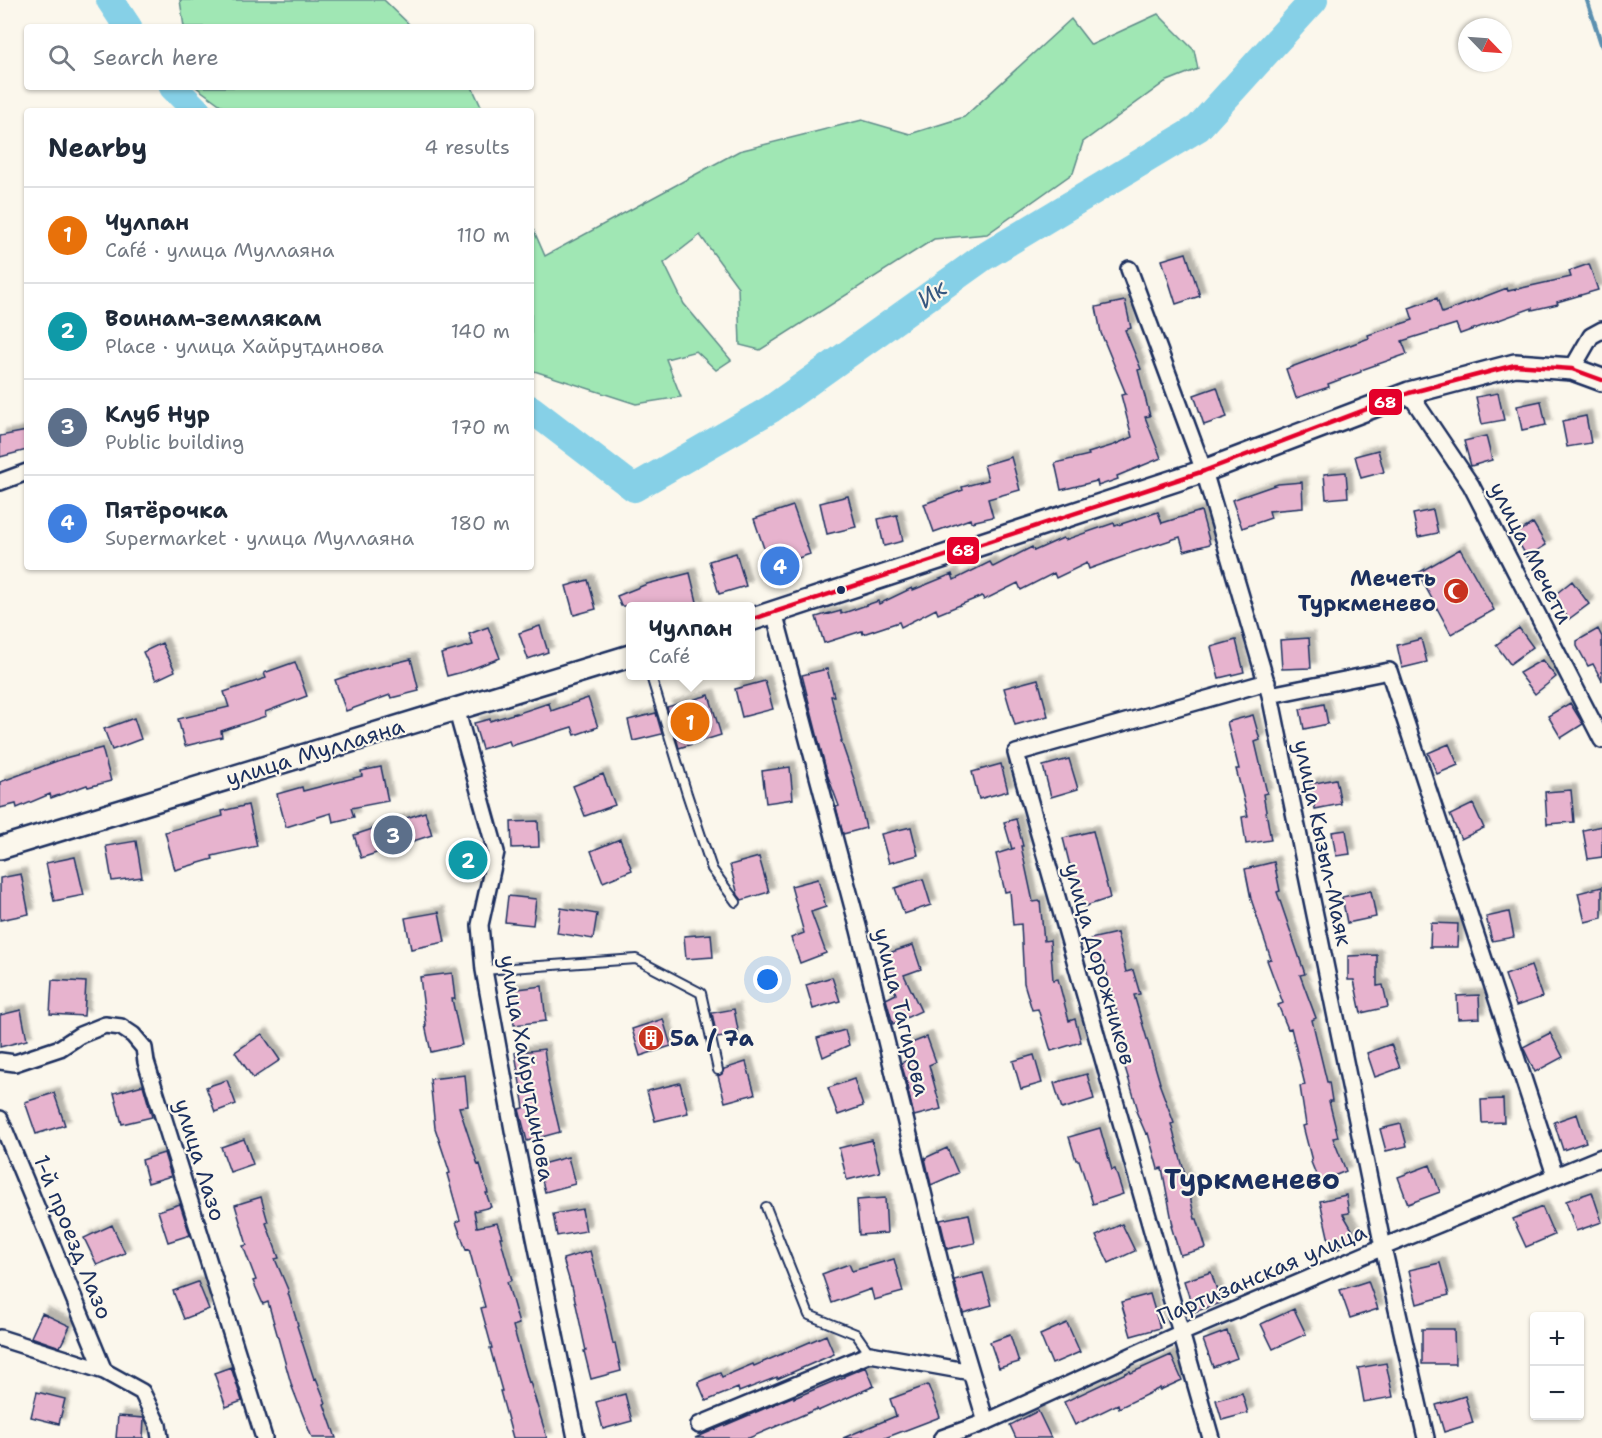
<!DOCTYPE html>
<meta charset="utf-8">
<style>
body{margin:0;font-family:"Shantell Sans",sans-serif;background:#f6f6f7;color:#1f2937}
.controls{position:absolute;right:18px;bottom:18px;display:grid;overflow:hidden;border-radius:6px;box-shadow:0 2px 4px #0004}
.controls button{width:54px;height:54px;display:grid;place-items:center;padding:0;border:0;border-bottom:2px solid #e0e1e3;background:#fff;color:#1f2937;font:30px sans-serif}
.compass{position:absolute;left:1458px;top:18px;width:54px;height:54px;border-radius:50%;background:#fff;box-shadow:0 2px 4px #0004;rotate:115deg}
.you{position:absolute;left:768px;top:980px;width:21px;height:21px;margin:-15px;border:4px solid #fff;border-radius:50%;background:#1a73e8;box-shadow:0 0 0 9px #1a73e833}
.badge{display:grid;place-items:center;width:39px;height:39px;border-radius:50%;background:#ea580c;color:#fff;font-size:20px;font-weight:700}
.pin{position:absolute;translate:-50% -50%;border:3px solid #fff;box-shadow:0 2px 6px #0006}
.popup{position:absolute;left:626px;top:602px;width:129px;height:78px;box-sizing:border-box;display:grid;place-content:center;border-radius:6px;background:#fff;filter:drop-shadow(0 2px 4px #0005);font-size:20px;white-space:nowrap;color:#747a83}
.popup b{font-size:22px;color:#1f2937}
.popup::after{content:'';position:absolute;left:50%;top:100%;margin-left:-12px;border:12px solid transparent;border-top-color:#fff}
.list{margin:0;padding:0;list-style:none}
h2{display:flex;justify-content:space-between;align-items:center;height:78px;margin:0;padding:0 24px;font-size:26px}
h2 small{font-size:20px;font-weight:400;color:#747a83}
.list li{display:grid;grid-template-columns:39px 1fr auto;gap:18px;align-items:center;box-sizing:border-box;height:96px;padding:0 24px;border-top:2px solid #e0e1e3}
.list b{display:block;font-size:22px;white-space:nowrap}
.list p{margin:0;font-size:20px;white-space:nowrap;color:#747a83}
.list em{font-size:20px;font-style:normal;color:#747a83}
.icon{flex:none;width:33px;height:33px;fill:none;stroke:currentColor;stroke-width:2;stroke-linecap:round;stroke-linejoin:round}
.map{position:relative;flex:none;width:1602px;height:1438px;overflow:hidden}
.search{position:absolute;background:#fff;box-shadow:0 2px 4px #0004;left:24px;top:24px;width:510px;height:66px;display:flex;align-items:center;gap:15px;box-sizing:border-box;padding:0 21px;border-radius:6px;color:#747a83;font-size:22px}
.panel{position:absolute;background:#fff;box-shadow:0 2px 4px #0004;left:24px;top:108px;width:510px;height:462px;border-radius:6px}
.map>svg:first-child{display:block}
.green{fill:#a0e7b4;stroke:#5e8b89;stroke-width:1.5}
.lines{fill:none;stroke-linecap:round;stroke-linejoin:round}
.stream{stroke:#5b90b0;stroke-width:4.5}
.river{stroke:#86d0e7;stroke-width:28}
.building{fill:#e7b3ce;stroke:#1b2f5e;stroke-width:1.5;filter:url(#shadow)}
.service-casing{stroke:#1b2f5e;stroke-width:12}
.minor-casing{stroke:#1b2f5e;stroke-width:20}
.secondary-casing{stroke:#1b2f5e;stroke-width:26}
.service{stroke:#fbf7ec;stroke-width:8}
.minor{stroke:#fbf7ec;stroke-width:15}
.secondary{stroke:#fbf7ec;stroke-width:21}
.bus-1-casing{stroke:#fbf7ec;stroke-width:9}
.bus-1{stroke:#e4002b;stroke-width:4.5}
.bus-dot{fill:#1b2f5e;stroke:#fbf7ec;stroke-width:2}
.labels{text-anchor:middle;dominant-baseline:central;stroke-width:4.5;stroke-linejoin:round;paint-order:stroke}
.street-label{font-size:22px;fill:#1b2f5e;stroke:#fbf7ec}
.poi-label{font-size:22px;font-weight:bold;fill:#1b2f5e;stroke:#fbf7ec;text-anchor:end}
.water-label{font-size:24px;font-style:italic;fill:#365780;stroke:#fbf7ec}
.district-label{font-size:28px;font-weight:bold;fill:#1b2f5e;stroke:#fbf7ec}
.line-badge{stroke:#fbf7ec;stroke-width:2}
.badge-label{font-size:16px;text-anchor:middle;font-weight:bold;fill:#fff}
</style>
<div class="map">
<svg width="1602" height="1438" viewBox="0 0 1602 1438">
<defs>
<filter id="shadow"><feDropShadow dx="5.5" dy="-5.5" stdDeviation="1.5" flood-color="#0004"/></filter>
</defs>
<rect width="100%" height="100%" fill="#fbf7ec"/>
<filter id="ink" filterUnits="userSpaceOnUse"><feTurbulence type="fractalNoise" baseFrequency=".0167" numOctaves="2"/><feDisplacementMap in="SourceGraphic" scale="12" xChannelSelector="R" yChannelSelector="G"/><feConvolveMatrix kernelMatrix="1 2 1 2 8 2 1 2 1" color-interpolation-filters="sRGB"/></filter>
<g filter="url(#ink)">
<path class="green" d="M180,0H384L412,27H184Z
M1158,14L1194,50L1198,69L1165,82L1083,142L1073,173L987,234L934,239L760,350L740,345L738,287L700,235L664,263L684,304L731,360L716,370L696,351L666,359L681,397L636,404L531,370V224L545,256L739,151L862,120L910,134L964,117L1071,19L1091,45Z
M196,87H472L483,111H229Z"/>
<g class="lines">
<path class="stream" d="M1587,0L1602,46"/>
<path class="river" d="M110,0L128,27
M173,87L197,111
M531,409L634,488L771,409L982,258L1198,128L1314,0"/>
</g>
<path class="building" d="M1186,253L1200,296L1176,304L1162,260Z
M1589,264L1598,290L1557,302L1558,304L1532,310V308L1460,334L1456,324L1402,341L1407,354L1361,370V372L1328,384L1329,387L1296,398L1286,369L1369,338L1368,335L1413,320L1409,308L1437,298L1442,313L1507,288L1508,291L1571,277L1569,271Z
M1125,301L1131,328L1125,330L1141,369L1138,370L1150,416L1145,417L1161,458L1117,476L1118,479L1098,486L1097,481L1061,490L1055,463L1089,455L1088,453L1114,445L1132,437L1121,395L1126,394L1101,333L1096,307Z
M1217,387L1227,417L1204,425L1194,395Z
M1498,393L1504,420L1482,424L1476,397Z
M1541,401L1546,425L1522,430L1517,406Z
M1586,416L1591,443L1567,447L1562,421Z
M27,431V450L0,457V436Z
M1486,436L1492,460L1471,466L1464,441Z
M1378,450L1384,472L1361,478L1355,456Z
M1011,457L1020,490L988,499L993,517L971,522L970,519L934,532L924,504L963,490L962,487L988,480L984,465Z
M1346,472L1348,497L1326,499L1324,474Z
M1302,482L1303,508L1269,511L1271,518L1242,528L1232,500L1278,484Z
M848,496L856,527L827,534L820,503Z
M793,506L810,554L784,563L788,573L774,578L754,519Z
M1433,510L1438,533L1418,537L1413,514Z
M1201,511L1210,544L1184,551L1180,537L1125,555V556L1089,569L1087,563L1056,578L1054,573L1021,590L1018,583L984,600L982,596L938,614L936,609L901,627L899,622L863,634L862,631L824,643L816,617L830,613V614L841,611V614L878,601L879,604L912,588L913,590L952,574L954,580L990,562L993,567L1032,547L1034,551L1063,538L1065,540L1114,523L1115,526L1158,512L1162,523Z
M897,515L903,541L884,546L878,519Z
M1533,523L1546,545L1527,557L1514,535Z
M1460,549L1494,610L1451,634L1418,573Z
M736,553L746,586L719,594L709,561Z
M690,573L698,606H621L617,596L647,584Z
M588,580L596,609L574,615L566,586Z
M1572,581L1589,604L1569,619L1552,597Z
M540,626L548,652L528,659L519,633Z
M488,627L500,658L466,671L447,676L441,654L473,645L469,634Z
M1519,628L1533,647L1510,664L1496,645Z
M1598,629L1602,637V681L1593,664L1588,666L1577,646V641Z
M1309,638L1311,668L1282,669L1280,640Z
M1421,639L1427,662L1402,668L1397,645Z
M1236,640L1244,672L1219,678L1211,647Z
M162,643L175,671L156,680L143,652Z
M411,659L419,691L391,698L390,695L346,711L335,680L362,671Z
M1542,660L1556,677L1535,694L1519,673Z
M295,662L307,696L265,712L266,716L221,731L222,737L185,746L178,719L229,707L224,692L266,678L264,673Z
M827,669L834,696H831L842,741H841L854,779L866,828L843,834L836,807L839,806L827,774L802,675Z
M1038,679L1048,716L1015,725L1004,688Z
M765,681L773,709L742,717L735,689Z
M709,695L721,735L679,748L667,707Z
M588,698L598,727L575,735L572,727L511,746L509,741L482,749L474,723L490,719V721L516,713V714L549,703L551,711Z
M1570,703L1583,724L1561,738L1548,716Z
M1324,704L1328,724L1304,729L1300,709Z
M656,713L662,734L633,741L628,720Z
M1253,715L1260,740L1255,742L1267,793L1263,794L1271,840L1246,844L1242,817L1248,816L1236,769H1239L1227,722Z
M134,718L141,739L112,750L104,729Z
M1449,744L1458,765L1437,774L1428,753Z
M102,748L111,781L88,787L87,785L51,798L50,794L17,808L16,804L0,808V782L65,758Z
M1069,759L1078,789L1051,797L1043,766Z
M1001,764L1008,791L979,799L972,772Z
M381,767L388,801L351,808L354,817L333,822L331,813L286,827L277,794L302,787L303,791L362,776L361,771Z
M790,767L793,799L766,803L762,771Z
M603,774L615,805L585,816L573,786Z
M1336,779L1341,804L1315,809L1310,784Z
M1571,790L1574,822L1547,824L1545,792Z
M1473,804L1484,828L1461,839L1450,815Z
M248,805L257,846L212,856L213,859L175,870L165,832L223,816L222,811Z
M425,812L432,835L361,858L354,835Z
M1016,819L1023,846H1021L1033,902L1040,901L1044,941L1050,940L1053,980L1058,979L1069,1021L1075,1019L1081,1042L1051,1051L1038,1009L1032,1010L1024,983L1021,924L1013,925L1010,891L1005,892L996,854L1015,848L1012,849L1004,822Z
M538,821L539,847L512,848L511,822Z
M1602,826V857L1588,859L1583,830Z
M911,827L918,855L889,863L881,834Z
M1346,830L1350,854L1336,856L1332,832Z
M1093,831L1110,898L1083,907L1071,865L1070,866L1063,838Z
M620,839L632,870L603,882L591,851Z
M136,841L142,877L112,881L106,846Z
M75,857L84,895L54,901L46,863Z
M759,857L769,892L742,900L738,895L730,865Z
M1274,862L1280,891L1277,892L1305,974L1300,975L1316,1018L1312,1020L1327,1082H1329L1332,1101H1329L1338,1137L1333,1138L1346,1171L1319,1182L1311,1162L1312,1161L1303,1126L1306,1125L1300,1086L1305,1085L1291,1028L1288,1029L1278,1005L1283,1003L1267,960L1271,959L1251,899L1245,869Z
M21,874L29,914L0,920V878Z
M818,879L826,907L811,912L826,953L800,963L791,938L804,933L791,886Z
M923,879L931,905L904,914L895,888Z
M1602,887V918L1585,922L1578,893Z
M1371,891L1376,917L1347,923L1342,897Z
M508,896L536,899L533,925L505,922Z
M561,908L597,914L593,939L557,933Z
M439,912L445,942L411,949L405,918Z
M1509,912L1514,937L1492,941L1486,917Z
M1431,923L1458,924L1457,947H1430Z
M1117,933L1126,972L1133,970L1140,994L1134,995L1160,1083H1159L1174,1123L1171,1124L1186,1178L1195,1219H1197L1206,1248L1180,1255L1171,1226H1173L1162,1168L1158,1169L1148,1133L1146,1134L1136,1111L1138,1110L1124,1064H1127L1116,1023L1119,1022L1104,962L1095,964L1090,939Z
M711,934L713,957L686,959L684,936Z
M913,945L921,969L904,975L921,1011L893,1024L886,999L896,994L883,955Z
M1377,955V986L1383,985L1388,1007L1361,1013L1354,980H1348V956Z
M1531,966L1542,997L1516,1006L1505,975Z
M452,973L455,999H452L462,1045L431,1052L425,1025H426L420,977Z
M832,977L840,1001L813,1009L806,985Z
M52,980L86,982L84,1016L50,1014Z
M542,986L546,1021L514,1025L510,990Z
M1479,995L1480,1018L1458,1019L1457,996Z
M734,1009L739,1035L717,1038L712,1013Z
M21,1010L27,1040L0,1047V1015Z
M663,1019L671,1046L640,1056L632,1029Z
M845,1030L849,1045L823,1057L817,1038Z
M1550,1033L1563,1057L1535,1072L1523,1047Z
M262,1034L280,1060L253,1078L235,1052Z
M927,1037L936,1062L929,1065L941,1109L914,1116L908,1091L909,1090L901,1063L908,1060L904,1046Z
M1391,1044L1400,1068L1375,1077L1367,1053Z
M544,1049L549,1082H548L560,1132L527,1141L519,1109L524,1108L515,1053Z
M1034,1055L1042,1083L1021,1089L1013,1061Z
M746,1062L755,1094L725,1102L718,1076L722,1074L724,1069Z
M1087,1074L1094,1099L1062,1109L1054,1083Z
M465,1075L468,1106L459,1107L478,1165L480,1164L488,1193H486L491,1207L474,1211L477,1227L497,1223L502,1237H500L512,1280L507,1282L519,1324L513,1326L529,1383L530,1382L547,1438H513L500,1391H502L490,1348H492L481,1308L485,1307L469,1249L466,1250L456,1222L460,1220L447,1174L450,1173L435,1128L430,1079Z
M854,1079L863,1106L838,1115L828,1088Z
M227,1080L236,1104L215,1112L206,1087Z
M680,1083L688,1113L655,1121L647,1091Z
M143,1085L152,1117L122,1124L114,1093Z
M54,1093L65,1125L36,1134L25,1102Z
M1503,1099L1504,1122L1482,1123L1481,1100Z
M1577,1114L1586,1142L1563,1150L1554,1122Z
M1401,1124L1407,1146L1386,1151L1380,1129Z
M1100,1128L1112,1170L1115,1169L1123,1194L1093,1204L1079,1160H1076L1069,1137Z
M244,1139L253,1164L230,1172L221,1147Z
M872,1140L880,1172L847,1180L839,1148Z
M947,1148L958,1173L931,1185L925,1158Z
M164,1153L171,1176L148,1183L142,1160Z
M568,1157L575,1184L545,1192L538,1165Z
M1430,1165L1440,1192L1408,1204L1398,1177Z
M1592,1192L1602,1222L1576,1231L1566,1201Z
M1346,1195L1349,1213L1343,1214L1357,1238L1335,1251L1329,1241L1320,1201Z
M261,1197L268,1222L266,1223L279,1258L275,1259L289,1292L288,1293L298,1325L297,1326L314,1379L316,1378L326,1403L324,1404L336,1438H312L292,1387L268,1302L263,1304L253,1281L256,1280L243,1246L247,1245L235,1205Z
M885,1198L887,1233L859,1235L857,1200Z
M180,1204L190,1235L168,1242L158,1211Z
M1542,1207L1554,1235L1526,1247L1513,1219Z
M582,1209L586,1231L557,1236L553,1214Z
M969,1214L975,1243L947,1249L940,1220Z
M1122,1224L1135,1251L1109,1263L1096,1236Z
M112,1225L125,1253L97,1265L84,1238Z
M590,1251L603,1298L613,1344L615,1343L621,1371L591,1379L584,1351H586L572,1286H571L563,1259Z
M894,1259L903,1292L874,1300L871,1289L832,1303L822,1274L849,1264L852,1271Z
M1440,1263L1449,1295L1417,1304L1409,1270Z
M1211,1272L1221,1303L1194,1312L1184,1281Z
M983,1273L992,1305L963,1313L954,1280Z
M1368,1281L1378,1309L1350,1318L1340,1290Z
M198,1282L209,1309L184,1319L173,1291Z
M1150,1294L1160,1328L1131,1336L1121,1302Z
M1294,1309L1306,1334L1273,1349L1261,1324Z
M42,1313L70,1326L60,1347L31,1337Z
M1067,1323L1080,1352L1052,1364L1040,1335Z
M1422,1329H1454L1455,1364H1422Z
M1227,1331L1237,1358L1213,1367L1203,1340Z
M826,1335L834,1354L777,1379V1377L739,1392L738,1388L706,1401L698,1382L720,1373L722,1377L753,1364L754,1366Z
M1010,1335L1019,1362L999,1368L990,1342Z
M1171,1355L1182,1380L1160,1390V1388L1119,1408L1118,1404L1075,1425L1064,1402L1130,1371L1131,1373Z
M1386,1363L1393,1397L1364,1402L1358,1368Z
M231,1367L242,1401L226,1407L214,1373Z
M866,1367L874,1386L818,1411L817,1409L749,1438H695L794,1396V1398L844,1377V1376Z
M928,1385L940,1417L885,1438H843L896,1416L890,1399Z
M37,1392L65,1399L59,1424L31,1417Z
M1242,1393L1248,1413L1222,1420L1216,1400Z
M625,1394L632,1421L603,1429L596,1402Z
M1465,1396L1473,1423L1444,1432L1436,1405Z
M1038,1411L1051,1438H1016L1010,1425Z
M118,1416L144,1418L143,1438H116Z"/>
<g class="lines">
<g class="service-casing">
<path id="service" d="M651,676L687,794L712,869L736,902
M484,970L636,959L701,993L718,1070
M766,1207L809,1315L856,1334L870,1354"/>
</g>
<g class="minor-casing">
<path id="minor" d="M1129,269L1204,471L1270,695L1383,1247L1426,1438
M1572,369L1591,336L1602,330
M1409,393L1471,485L1602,740
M0,482L27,472
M774,612L859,930L948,1295L986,1422
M1270,695L1389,671L1555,1175
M456,708L496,852L480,925L484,970L513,1130L576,1438
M0,1061L15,1063L60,1048L80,1035L105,1025L121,1027L133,1035L144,1048L146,1062L264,1438
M0,1119L104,1371
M0,1338L104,1371L142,1392L158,1425L160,1438
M699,1425L870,1354L971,1372
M942,1438L986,1422L1181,1333L1383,1247L1602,1157
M1211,1438L1016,753L1267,682"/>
</g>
<g class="secondary-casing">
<path id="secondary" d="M750,620L1204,471L1409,393L1515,365L1572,369L1602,380
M0,848L630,656"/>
</g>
<use href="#service" class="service"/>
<use href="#minor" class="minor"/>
<use href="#secondary" class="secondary"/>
<g class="bus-1-casing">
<path id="bus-1" d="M750,620L1204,471L1409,393L1515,365L1572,369L1602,380"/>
</g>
<use href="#bus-1" class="bus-1"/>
</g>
</g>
<defs>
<g id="mosque-disc" transform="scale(1.35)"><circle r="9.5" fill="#c8321e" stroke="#fbf7ec"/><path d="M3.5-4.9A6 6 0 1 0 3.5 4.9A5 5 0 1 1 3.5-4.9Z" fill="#fff"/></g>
<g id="building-disc" transform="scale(1.35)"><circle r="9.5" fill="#c8321e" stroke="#fbf7ec"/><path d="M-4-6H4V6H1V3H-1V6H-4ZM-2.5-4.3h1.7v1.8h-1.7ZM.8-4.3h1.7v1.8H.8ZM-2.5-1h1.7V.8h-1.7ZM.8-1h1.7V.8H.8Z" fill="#fff"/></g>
</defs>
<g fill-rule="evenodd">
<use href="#mosque-disc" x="1456" y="591"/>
<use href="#building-disc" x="651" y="1038"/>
</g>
<circle class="bus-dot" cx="841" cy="590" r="5"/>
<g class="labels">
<g class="street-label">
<text transform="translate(1531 553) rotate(63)">улица Мечети</text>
<text transform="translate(315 752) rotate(-17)">улица Муллаяна</text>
<text transform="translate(1323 843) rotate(78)">улица Кызыл-Маяк</text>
<text transform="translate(1100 964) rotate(74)">улица Дорожников</text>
<text transform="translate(902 1012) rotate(76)">улица Тагирова</text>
<text transform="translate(527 1068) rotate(80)">улица Хайрутдинова</text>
<text transform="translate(200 1160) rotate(73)">улица Лазо</text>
<text transform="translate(73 1237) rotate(68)">1-й проезд Лазо</text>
<text transform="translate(1262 1274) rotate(-23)">Партизанская улица</text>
</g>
<g class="poi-label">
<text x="1436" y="578">Мечеть<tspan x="1436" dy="25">Туркменево</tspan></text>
<text x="670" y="1038" text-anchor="start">5а / 7а</text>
</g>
<g class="water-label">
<text transform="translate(932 294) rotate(-36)">Ик</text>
</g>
<g class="district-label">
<text x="1252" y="1179">Туркменево</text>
</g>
</g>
<g class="line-badge">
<rect x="1368" y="388" width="35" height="28" rx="6" fill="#e4002b"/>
<rect x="946" y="536" width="34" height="29" rx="6" fill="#e4002b"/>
</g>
<g class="badge-label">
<text x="1385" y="408">68</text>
<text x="963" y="556">68</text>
</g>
</svg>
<div class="controls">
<button>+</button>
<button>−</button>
</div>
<svg class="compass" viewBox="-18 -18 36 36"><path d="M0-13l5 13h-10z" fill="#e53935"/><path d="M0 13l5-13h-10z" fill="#747a83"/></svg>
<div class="you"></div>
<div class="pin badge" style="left:690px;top:722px;background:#e8710a">1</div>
<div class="popup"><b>Чулпан</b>Café</div>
<div class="pin badge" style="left:468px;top:860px;background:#0f9aa8">2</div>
<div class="pin badge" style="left:393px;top:835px;background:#5c6f8a">3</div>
<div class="pin badge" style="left:780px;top:566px;background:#3f7fe0">4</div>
<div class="search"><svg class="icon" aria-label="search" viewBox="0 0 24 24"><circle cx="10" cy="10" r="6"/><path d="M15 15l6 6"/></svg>Search here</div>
<section class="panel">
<h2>Nearby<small>4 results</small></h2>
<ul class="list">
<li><span class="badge" style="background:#e8710a">1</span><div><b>Чулпан</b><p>Café · улица Муллаяна</p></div><em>110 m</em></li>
<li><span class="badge" style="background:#0f9aa8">2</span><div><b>Воинам-землякам</b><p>Place · улица Хайрутдинова</p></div><em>140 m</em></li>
<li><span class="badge" style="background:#5c6f8a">3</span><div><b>Клуб Нур</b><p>Public building</p></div><em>170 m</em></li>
<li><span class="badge" style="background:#3f7fe0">4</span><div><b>Пятёрочка</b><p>Supermarket · улица Муллаяна</p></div><em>180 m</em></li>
</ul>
</section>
</div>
